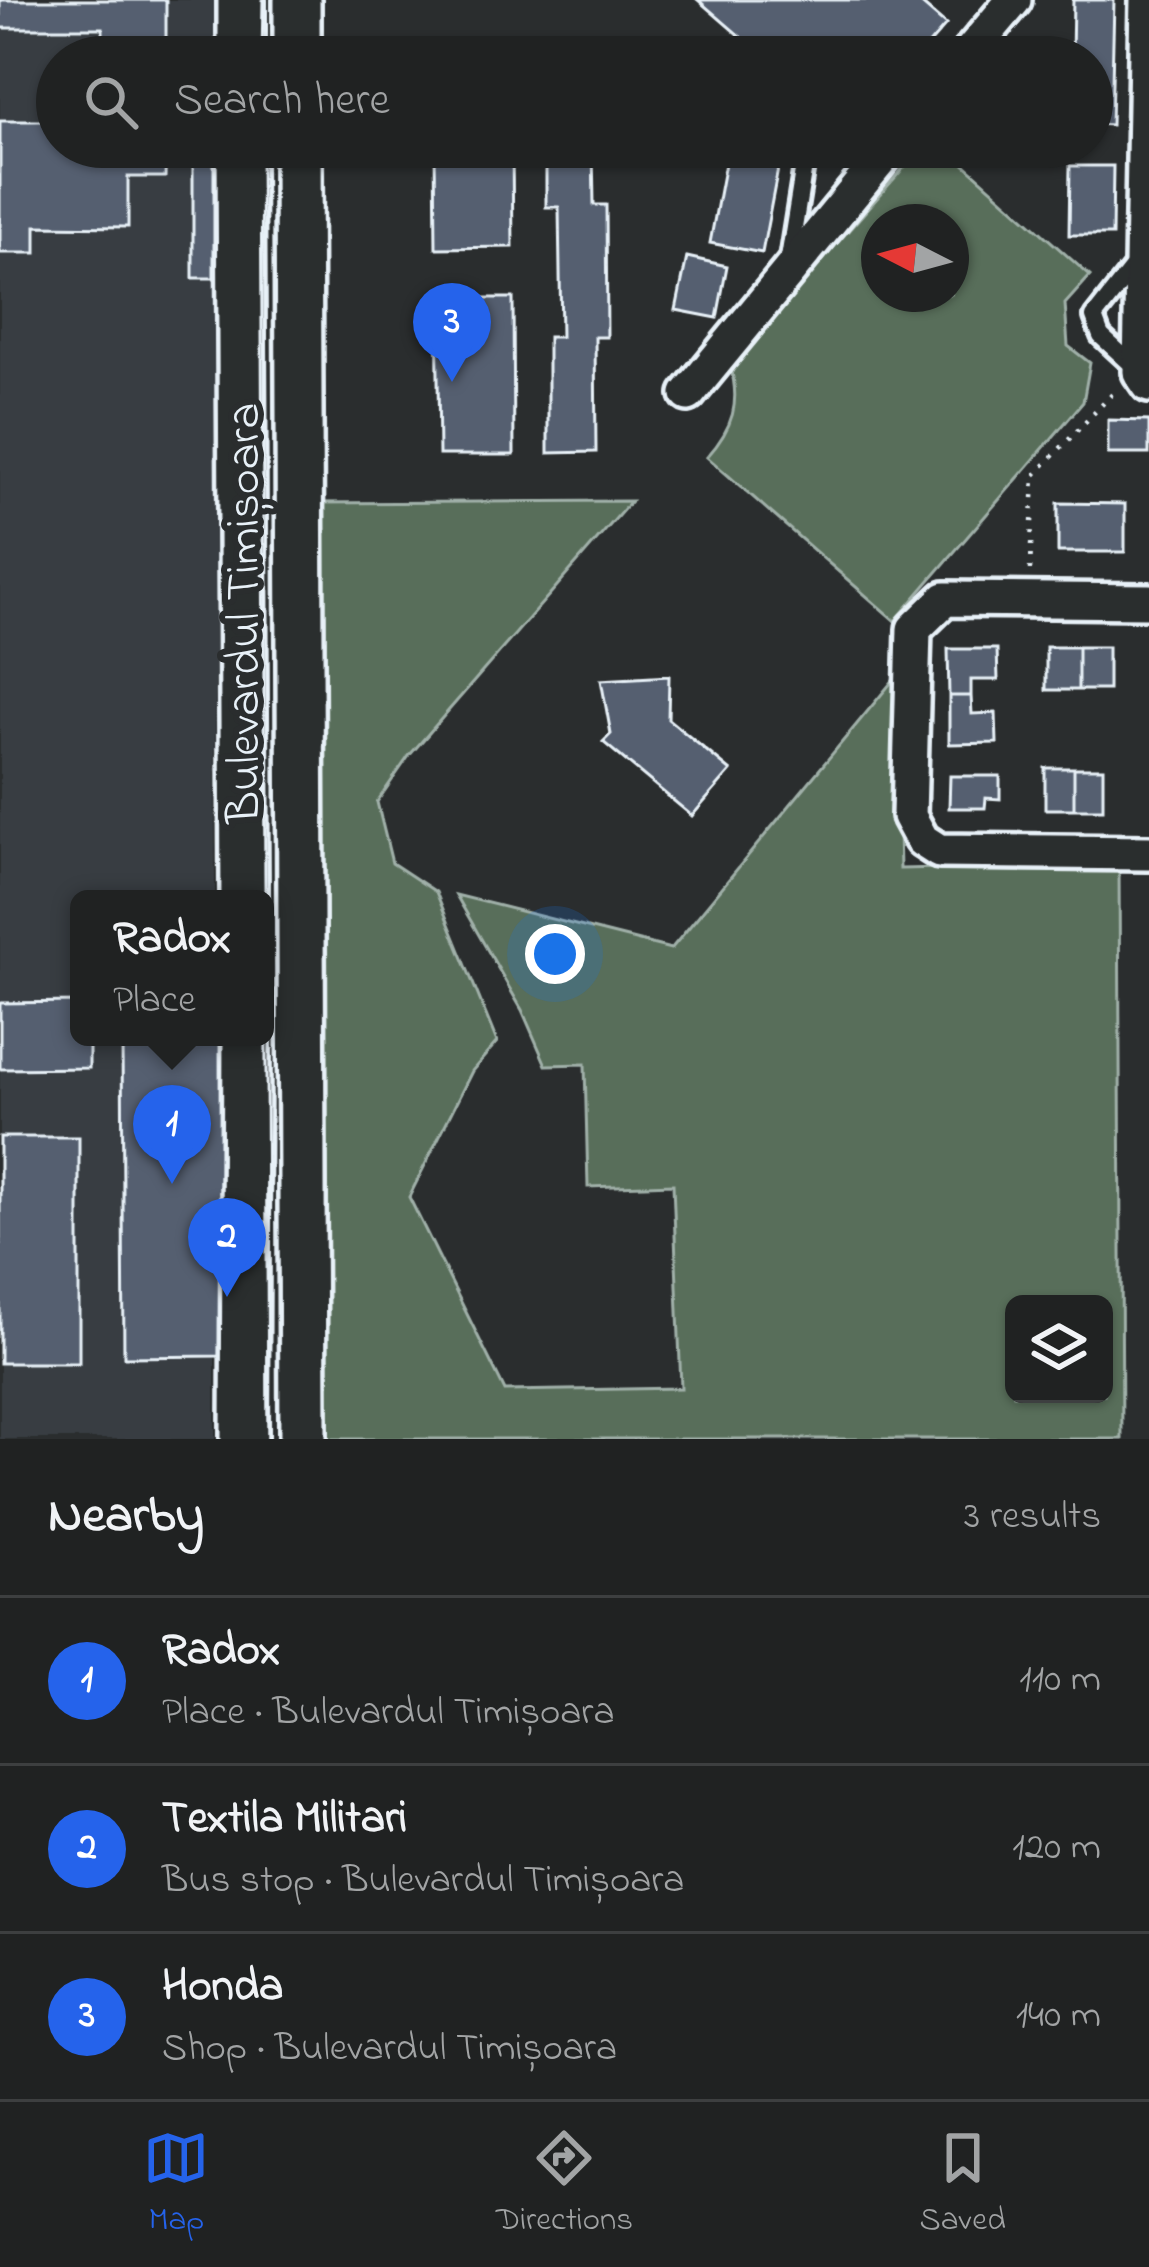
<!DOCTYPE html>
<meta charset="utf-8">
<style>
body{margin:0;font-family:"Indie Flower",sans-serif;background:#282a2a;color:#f1f3f6}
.controls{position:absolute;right:36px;bottom:36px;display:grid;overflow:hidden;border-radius:18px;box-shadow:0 3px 9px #0004}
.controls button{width:108px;height:108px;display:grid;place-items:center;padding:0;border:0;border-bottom:3px solid #3d3f40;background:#202222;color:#f1f3f6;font:60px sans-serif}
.compass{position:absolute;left:861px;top:204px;width:108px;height:108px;border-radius:50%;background:#202222;box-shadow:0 3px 9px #0004;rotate:276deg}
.you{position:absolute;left:555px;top:954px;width:42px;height:42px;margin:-30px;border:9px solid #fff;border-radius:50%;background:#1a73e8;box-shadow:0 0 0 18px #1a73e833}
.badge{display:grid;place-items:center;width:78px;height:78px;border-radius:50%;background:#2563eb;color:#fff;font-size:39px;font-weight:700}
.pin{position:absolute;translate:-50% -99px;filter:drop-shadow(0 3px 6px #0008)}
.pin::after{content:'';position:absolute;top:63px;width:42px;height:36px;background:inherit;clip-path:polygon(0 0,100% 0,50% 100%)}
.popup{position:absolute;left:70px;top:890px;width:204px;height:156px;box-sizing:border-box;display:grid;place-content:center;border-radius:18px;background:#202222;filter:drop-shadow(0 3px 9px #0005);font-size:39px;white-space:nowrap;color:#a2a4a5}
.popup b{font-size:45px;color:#f1f3f6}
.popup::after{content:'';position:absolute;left:50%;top:100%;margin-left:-24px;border:24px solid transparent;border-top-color:#202222}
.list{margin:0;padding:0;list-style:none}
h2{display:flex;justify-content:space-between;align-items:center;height:156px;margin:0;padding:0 48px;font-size:51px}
h2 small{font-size:39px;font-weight:400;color:#a2a4a5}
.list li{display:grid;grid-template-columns:78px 1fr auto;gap:36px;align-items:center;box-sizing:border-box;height:168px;padding:0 48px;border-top:3px solid #3d3f40}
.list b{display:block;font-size:45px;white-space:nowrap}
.list p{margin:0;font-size:39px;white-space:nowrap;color:#a2a4a5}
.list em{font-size:39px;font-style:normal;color:#a2a4a5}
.icon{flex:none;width:66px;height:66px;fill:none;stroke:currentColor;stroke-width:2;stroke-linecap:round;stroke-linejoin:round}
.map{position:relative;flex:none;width:1149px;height:1439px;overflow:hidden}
.search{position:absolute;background:#202222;box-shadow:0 3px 9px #0004;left:36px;right:36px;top:36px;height:132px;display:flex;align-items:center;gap:30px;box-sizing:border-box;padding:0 42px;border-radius:66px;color:#a2a4a5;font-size:45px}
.sheet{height:660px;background:#202222}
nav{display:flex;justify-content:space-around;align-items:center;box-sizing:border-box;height:168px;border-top:3px solid #3d3f40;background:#202222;font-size:33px;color:#a2a4a5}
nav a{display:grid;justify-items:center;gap:6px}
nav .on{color:#2563eb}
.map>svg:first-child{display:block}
.built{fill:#373c42}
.green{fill:#596e5a;stroke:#a0b0a9;stroke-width:3;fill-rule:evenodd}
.building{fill:#545f6f;stroke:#e8f1f8;stroke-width:3}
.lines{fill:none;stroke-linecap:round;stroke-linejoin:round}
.service-casing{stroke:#e8f1f8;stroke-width:26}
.minor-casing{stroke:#e8f1f8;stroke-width:42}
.secondary-casing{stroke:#e8f1f8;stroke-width:54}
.path{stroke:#e8f1f8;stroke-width:4.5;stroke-dasharray:3 9;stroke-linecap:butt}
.service{stroke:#2a2d2e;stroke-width:16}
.minor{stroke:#2a2d2e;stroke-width:33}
.secondary{stroke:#2a2d2e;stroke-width:45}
.tram{stroke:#e8f1f8;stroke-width:3}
.labels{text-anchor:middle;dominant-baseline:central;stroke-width:12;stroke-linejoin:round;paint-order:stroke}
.street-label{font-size:48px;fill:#e8f1f8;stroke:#2a2d2e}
</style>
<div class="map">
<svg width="1149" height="1439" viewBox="0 0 1149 1439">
<rect width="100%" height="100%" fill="#2a2d2e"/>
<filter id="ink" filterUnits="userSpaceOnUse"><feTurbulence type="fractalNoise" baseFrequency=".00833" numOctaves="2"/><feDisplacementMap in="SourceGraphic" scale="24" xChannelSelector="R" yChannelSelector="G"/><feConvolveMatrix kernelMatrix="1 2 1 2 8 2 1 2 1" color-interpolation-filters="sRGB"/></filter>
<g filter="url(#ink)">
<path class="built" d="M0,0H217V57H57V147H216L215,899H79V1037H215V1439H0Z"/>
<path class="green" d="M922,147H945L1090,276L1065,304L1068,346L1090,363L1083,402L895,621L707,457C733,428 741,403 730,365ZM879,222H951V294H879Z
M631,501L409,756L377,802L392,863L436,892L497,1042L472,1071L409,1197L505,1391L681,1388L673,1184L588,1187L585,1064L546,1065L522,1010L456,895L671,949L895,678L900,869L1119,864L1122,1439H322L313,503ZM1014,1304H1104V1394H1014Z"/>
<path class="building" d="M0,0H166V57H103V28H0Z
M698,0H917L946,25L918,57H764Z
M1073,0H1114L1111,125L1092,124V57H1072Z
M0,121H57V147H166L165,177H128V227L36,226V253H0Z
M193,147H214V278H193Z
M435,147H512L513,247L436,248Z
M546,147H593L594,205H606L607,337H595L596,452L548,453V337H561L559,207H546Z
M728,147L781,153L762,253L710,243Z
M1070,166H1113L1112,235H1069Z
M687,257L727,266L717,318L676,310Z
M437,298H513L514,455H439Z
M1108,420L1149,421V454H1108Z
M1058,503L1125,504V552H1058Z
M1046,647H1078V690H1046Z
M1078,647H1108V690H1078Z
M948,649H997L998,680H971V696H949Z
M669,676L668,719L731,771L692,816L603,742L611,734L601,680Z
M949,696H971L972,714L996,713L997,743L949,744Z
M1045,768H1074V809H1045Z
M1074,768H1103V809H1074Z
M950,776H1000V799L986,798L985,808H949Z
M79,1002V1037H89V1068L0,1069V1003Z
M122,1037H220L222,1356L124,1357Z
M0,1137H79V1363H0Z"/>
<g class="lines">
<g class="service-casing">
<path id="service" d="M844,147L872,169
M788,265L807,147
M1138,370L1101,336L1094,317L1138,261"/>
</g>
<g class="minor-casing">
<path id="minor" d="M1147,0L1140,372L1149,385
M966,57L1014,0
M688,394L891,147
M1149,601L945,599L914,629L909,816L922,840L939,851L1149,853"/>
</g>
<g class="secondary-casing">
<path id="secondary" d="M297,0V57
M241,57V0
M240,147L244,899
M298,147L303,1439
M244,1439L246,1037"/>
</g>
<path class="path" d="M1030,570L1034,476L1115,391"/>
<use href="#service" class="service"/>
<use href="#minor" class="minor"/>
<use href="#secondary" class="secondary"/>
<path class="tram" d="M262,57L263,0
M261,147L268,1439"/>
</g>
</g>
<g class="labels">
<g class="street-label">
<text transform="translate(246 613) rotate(-90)">Bulevardul Timișoara</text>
</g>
</g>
</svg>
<div class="controls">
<button><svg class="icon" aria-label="layers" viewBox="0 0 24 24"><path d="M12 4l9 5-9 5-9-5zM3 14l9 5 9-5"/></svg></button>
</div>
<svg class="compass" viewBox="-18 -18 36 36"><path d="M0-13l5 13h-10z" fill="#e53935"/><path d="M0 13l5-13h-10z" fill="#a2a4a5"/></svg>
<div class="you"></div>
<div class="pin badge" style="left:172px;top:1184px">1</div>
<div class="popup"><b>Radox</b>Place</div>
<div class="pin badge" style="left:227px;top:1297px">2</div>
<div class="pin badge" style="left:452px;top:382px">3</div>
<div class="search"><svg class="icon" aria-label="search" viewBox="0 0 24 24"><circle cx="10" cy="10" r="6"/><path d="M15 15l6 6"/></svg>Search here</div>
</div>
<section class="sheet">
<h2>Nearby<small>3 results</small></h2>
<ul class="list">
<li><span class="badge">1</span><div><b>Radox</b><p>Place · Bulevardul Timișoara</p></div><em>110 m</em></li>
<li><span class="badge">2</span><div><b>Textila Militari</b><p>Bus stop · Bulevardul Timișoara</p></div><em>120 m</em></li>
<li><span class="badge">3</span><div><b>Honda</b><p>Shop · Bulevardul Timișoara</p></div><em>140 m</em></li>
</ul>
</section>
<nav>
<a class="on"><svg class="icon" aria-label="map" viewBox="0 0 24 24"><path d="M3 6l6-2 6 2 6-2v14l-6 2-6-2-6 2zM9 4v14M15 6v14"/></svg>Map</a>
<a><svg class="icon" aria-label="directions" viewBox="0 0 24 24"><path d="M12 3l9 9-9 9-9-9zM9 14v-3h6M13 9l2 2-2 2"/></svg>Directions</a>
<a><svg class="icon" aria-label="saved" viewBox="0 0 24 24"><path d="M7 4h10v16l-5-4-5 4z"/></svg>Saved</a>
</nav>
